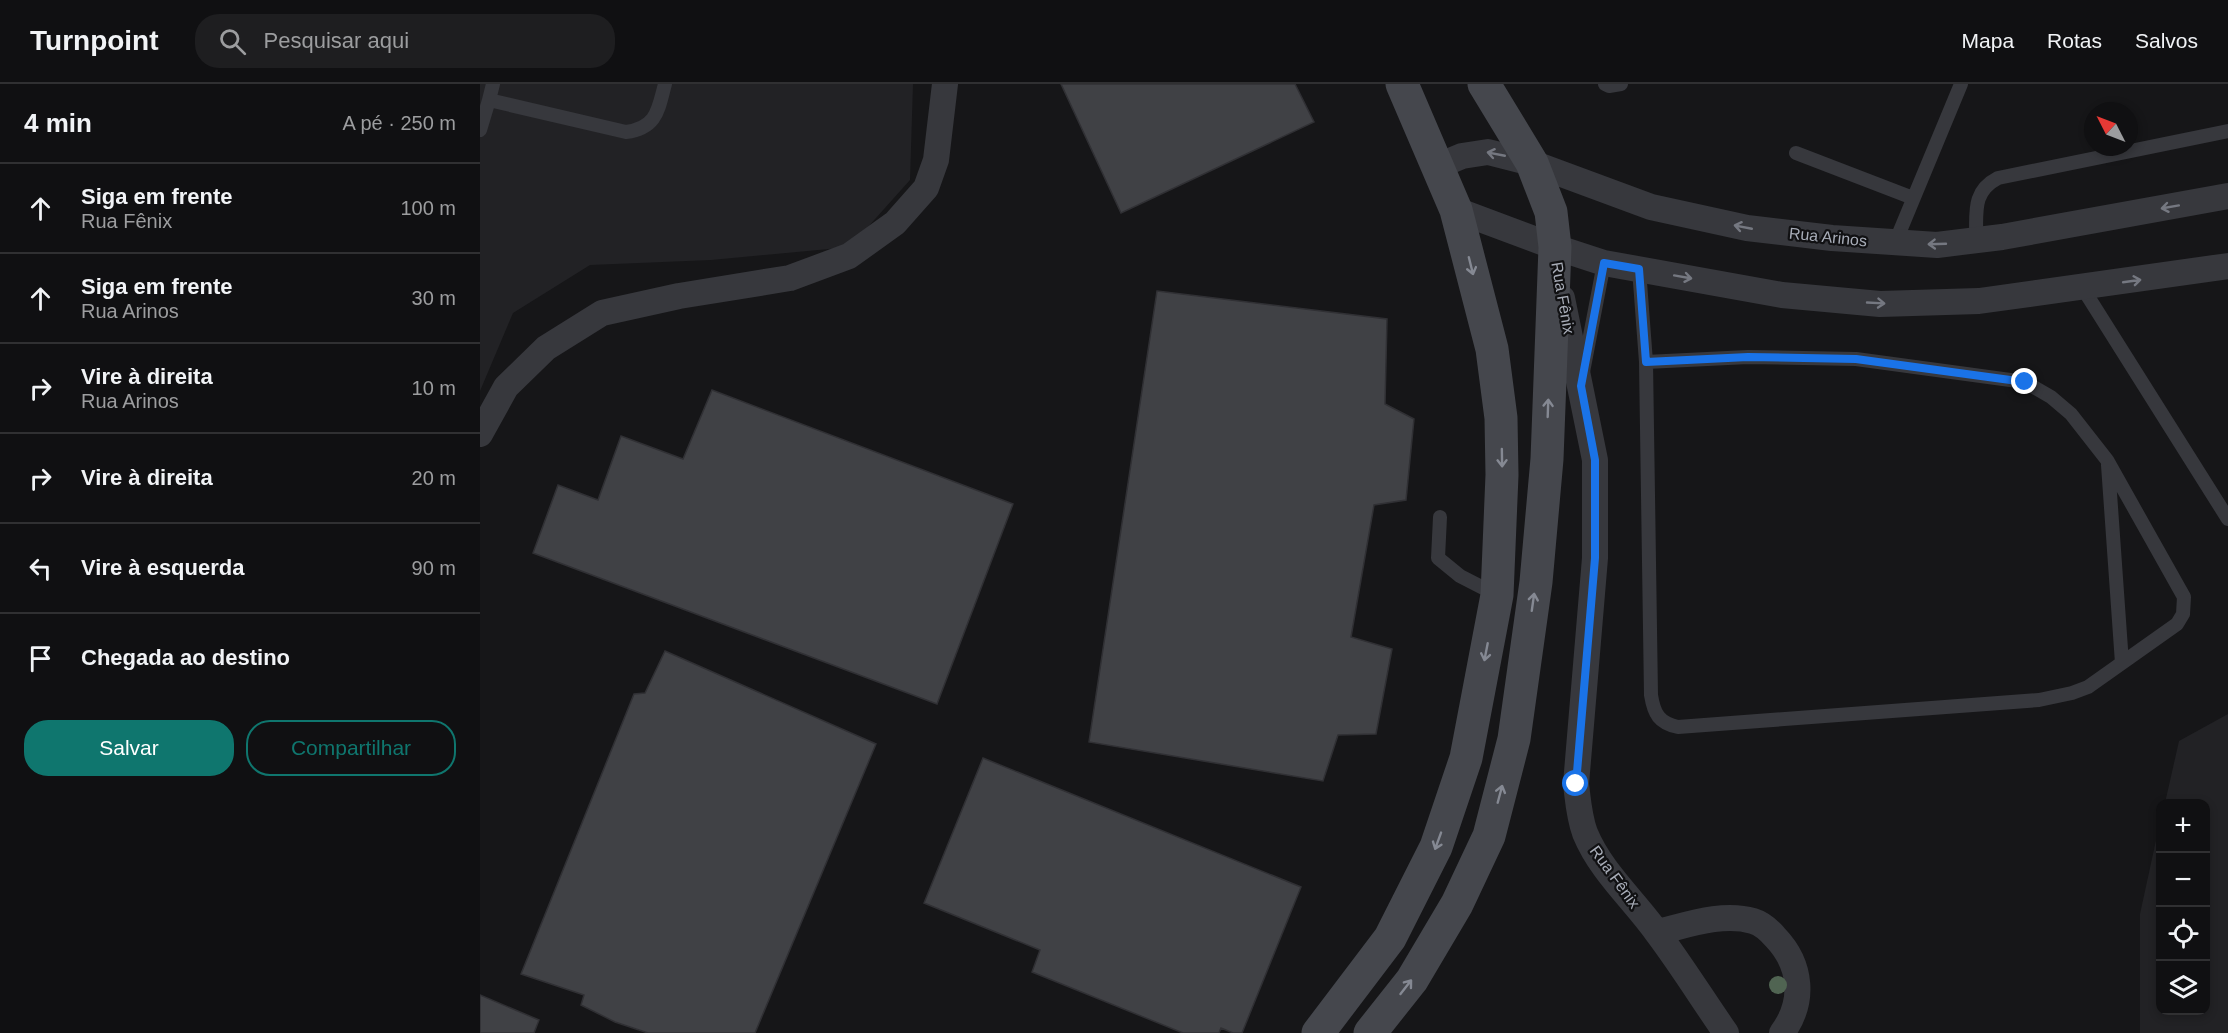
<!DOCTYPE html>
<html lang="pt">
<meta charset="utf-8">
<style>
body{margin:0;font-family:Arial,sans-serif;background:#1e1e20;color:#f1f3f6}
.controls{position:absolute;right:18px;bottom:18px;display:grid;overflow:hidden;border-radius:12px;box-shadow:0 3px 9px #0003}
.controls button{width:54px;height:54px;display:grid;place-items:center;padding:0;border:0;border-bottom:2px solid #303032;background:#101012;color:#f1f3f6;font:30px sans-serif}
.compass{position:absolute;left:1604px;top:18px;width:54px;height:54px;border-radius:50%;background:#101012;box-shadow:0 3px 9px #0003;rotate:312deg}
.stop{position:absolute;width:18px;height:18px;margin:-14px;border:4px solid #1a73e8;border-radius:50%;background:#fff}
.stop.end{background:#1a73e8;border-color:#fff;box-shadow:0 2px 6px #0008}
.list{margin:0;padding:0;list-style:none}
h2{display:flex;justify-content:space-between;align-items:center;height:78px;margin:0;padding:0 24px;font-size:26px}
h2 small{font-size:20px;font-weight:400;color:#9c9d9f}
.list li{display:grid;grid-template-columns:39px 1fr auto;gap:18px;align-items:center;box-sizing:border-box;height:90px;padding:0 24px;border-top:2px solid #303032}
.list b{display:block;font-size:22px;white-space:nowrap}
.list p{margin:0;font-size:20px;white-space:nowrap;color:#9c9d9f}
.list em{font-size:20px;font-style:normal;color:#9c9d9f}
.actions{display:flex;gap:12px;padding:18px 24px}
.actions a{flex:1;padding:14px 0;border:2px solid #0f766e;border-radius:24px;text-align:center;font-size:21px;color:#0f766e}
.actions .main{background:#0f766e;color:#fff}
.icon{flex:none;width:33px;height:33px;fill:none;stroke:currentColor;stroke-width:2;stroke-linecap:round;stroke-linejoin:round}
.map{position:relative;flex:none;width:1748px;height:949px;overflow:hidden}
header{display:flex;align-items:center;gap:36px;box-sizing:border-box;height:84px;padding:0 30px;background:#101012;border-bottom:2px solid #303032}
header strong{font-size:28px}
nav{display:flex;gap:33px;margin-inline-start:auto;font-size:21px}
.search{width:420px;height:54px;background:#1e1e20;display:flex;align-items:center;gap:15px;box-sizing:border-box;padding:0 21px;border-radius:24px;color:#9c9d9f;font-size:22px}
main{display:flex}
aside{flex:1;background:#101012}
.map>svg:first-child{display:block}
.built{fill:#222225}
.building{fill:#404145;stroke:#303034;stroke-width:1.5}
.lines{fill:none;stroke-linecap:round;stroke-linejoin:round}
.lane{stroke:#37383d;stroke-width:14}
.street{stroke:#37383d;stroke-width:26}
.secondary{stroke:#45474d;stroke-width:33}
.tree{fill:#506452}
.oneway{stroke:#757881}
.oneway2{stroke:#858993}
.route{stroke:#1a73e8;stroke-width:8}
.labels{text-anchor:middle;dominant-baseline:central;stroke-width:4.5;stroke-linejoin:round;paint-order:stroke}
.street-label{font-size:16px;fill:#a8adb8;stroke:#111113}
</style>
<header>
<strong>Turnpoint</strong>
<div class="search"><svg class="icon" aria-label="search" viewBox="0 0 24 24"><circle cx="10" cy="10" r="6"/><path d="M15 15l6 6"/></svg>Pesquisar aqui</div>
<nav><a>Mapa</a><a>Rotas</a><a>Salvos</a></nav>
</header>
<main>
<aside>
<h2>4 min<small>A pé · 250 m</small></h2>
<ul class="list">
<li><svg class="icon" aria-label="ahead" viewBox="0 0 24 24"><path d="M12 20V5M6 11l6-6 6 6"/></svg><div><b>Siga em frente</b><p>Rua Fênix</p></div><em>100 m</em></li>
<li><svg class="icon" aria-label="ahead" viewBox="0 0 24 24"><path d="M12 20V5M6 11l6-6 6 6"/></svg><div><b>Siga em frente</b><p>Rua Arinos</p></div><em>30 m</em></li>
<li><svg class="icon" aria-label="right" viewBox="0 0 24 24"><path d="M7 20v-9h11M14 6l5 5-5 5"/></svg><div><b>Vire à direita</b><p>Rua Arinos</p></div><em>10 m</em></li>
<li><svg class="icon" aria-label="right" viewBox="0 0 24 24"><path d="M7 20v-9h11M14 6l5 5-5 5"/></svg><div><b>Vire à direita</b></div><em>20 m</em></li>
<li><svg class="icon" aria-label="left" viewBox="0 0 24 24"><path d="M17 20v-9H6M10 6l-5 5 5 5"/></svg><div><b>Vire à esquerda</b></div><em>90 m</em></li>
<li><svg class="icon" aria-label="arrive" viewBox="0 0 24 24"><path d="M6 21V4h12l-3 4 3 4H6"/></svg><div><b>Chegada ao destino</b></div></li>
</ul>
<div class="actions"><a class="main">Salvar</a><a>Compartilhar</a></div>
</aside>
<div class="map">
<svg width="1748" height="949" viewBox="0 0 1748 949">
<rect width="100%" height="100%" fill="#161618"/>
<path class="built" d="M0,0H433L430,96L370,163L231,176L110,181L33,229L0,307Z
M1748,630V949H1660V830L1680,738V926H1726V720L1685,719L1699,657Z"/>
<path class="building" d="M581,0H815L834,38L641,129Z
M677,207L907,235L905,320L934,335L926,416L894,421L871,553L912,565L896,650L858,651L843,697L609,658Z
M232,306L533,420L457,620L53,469L78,401L118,416L141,352L203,375Z
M185,567L396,660L275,949H168L135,938L101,921L104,911L41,890L154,610L165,609Z
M503,674L821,803L762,949H753L741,944L739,949H703L552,888L560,866L444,819Z
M0,911L59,936L54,949H0Z"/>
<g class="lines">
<path class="lane" d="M13,0L9,16L146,48C177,44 178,26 185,0
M1125,0L1129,2L1141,0
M0,46L9,16
M1316,69L1433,114
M1496,156C1497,130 1491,108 1518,94L1748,47
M1415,159L1481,0
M1159,185L1166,278L1171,611C1174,630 1179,639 1198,643L1559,616L1592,609L1608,603L1697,540L1703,530L1704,513L1627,376L1591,330L1571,313L1545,298L1376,275L1268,273L1166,278
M1602,203L1748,435
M1103,288L1124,179
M1628,381L1642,579
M960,433L958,474L980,492L1017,511"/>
<path class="street" d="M958,82L982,72L1008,68L1052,79L1171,123L1267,144L1352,154L1457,161L1522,153L1748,112
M976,126L1075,163L1124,179L1302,211L1400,220L1499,217L1748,182
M1082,214L1115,376V474L1096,700C1098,716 1099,733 1105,749C1121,788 1154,816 1178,850C1202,882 1223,916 1246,949
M0,350L26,303L66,264L122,229L199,212L310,194L369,172L415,139L446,104L456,76L465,0
M1178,848C1207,841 1243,828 1273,837C1283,840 1289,846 1295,853C1322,881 1325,918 1302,949"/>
<path class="secondary" d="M838,949L910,854L956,763L986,674L1017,511L1022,391L1021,334L1012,265L976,126L922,0
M890,949L932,896L977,820L1009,752L1034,655L1056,498L1067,375L1075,163L1071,128L1052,79L1004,0"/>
</g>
<circle class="tree" cx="1298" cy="901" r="9"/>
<defs><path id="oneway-shaft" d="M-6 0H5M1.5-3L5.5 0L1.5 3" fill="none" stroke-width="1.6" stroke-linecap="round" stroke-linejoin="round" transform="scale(1.5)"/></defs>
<g class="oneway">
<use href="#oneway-shaft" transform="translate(1016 70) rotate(-169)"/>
<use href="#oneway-shaft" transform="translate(1690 123) rotate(170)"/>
<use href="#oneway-shaft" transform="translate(1263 143) rotate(-169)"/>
<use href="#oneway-shaft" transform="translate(1457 160) rotate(178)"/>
<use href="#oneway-shaft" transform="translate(1203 193) rotate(10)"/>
<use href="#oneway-shaft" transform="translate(1652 197) rotate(-8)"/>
<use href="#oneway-shaft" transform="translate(1396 219) rotate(3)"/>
</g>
<g class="oneway2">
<use href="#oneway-shaft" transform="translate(991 182) rotate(76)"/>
<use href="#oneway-shaft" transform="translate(1068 324) rotate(-88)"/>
<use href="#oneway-shaft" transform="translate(1022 374) rotate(89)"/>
<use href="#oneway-shaft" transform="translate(1053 518) rotate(-82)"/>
<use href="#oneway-shaft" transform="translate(1006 568) rotate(101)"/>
<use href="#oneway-shaft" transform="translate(1020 710) rotate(-75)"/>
<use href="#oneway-shaft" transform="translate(958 757) rotate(110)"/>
<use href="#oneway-shaft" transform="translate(926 903) rotate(-52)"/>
</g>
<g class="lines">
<path class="route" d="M1096,700L1115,474V376L1101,302L1124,179L1159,185L1166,278L1268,273L1376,275L1545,298"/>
</g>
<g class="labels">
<g class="street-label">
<text transform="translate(1348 153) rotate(6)">Rua Arinos</text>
<text transform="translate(1083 214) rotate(80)">Rua Fênix</text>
<text transform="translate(1135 793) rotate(54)">Rua Fênix</text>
</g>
</g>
</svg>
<div class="controls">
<button>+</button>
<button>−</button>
<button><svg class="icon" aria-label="locate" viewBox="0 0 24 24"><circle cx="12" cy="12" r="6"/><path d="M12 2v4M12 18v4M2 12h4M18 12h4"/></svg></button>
<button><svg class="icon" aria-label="layers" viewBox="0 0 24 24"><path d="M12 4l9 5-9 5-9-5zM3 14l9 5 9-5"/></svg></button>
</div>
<svg class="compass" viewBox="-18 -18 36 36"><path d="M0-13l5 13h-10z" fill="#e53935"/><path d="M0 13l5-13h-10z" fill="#9c9d9f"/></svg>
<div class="stop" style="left:1096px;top:700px"></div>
<div class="stop end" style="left:1545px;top:298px"></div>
</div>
</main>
